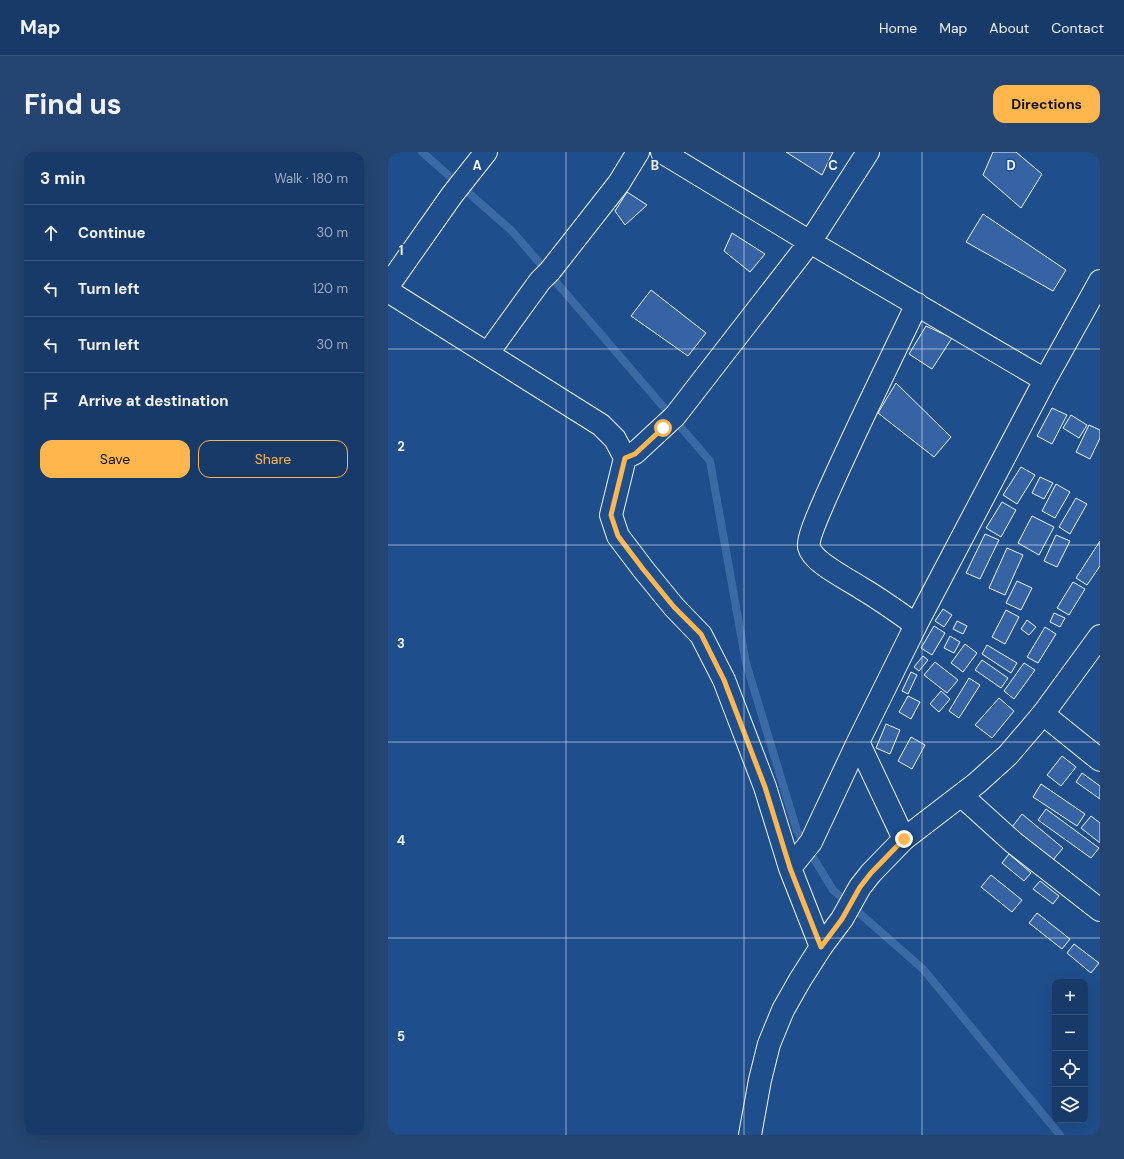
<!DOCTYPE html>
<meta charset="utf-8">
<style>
body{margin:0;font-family:"DM Sans",sans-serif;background:#244571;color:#f1f3f6}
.controls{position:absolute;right:12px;bottom:12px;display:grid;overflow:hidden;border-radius:8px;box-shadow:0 4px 16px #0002}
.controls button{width:36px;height:36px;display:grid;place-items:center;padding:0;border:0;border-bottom:1px solid #36547d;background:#173a69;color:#f1f3f6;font:20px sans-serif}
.stop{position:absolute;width:12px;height:12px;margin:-9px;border:3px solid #ffb74d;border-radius:50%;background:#fff}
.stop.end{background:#ffb74d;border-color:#fff;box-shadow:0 1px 4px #0008}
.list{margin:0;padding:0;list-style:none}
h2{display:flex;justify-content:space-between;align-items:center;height:52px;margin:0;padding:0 16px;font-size:17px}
h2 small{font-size:13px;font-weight:400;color:#9eadc0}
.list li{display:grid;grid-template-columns:26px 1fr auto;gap:12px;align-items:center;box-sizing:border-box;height:56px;padding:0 16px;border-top:1px solid #36547d}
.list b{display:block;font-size:15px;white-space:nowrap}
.list em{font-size:13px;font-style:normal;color:#9eadc0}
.actions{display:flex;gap:8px;padding:12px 16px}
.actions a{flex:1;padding:9px 0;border:1px solid #ffb74d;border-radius:12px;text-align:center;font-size:14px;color:#ffb74d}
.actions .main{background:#ffb74d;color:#111}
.icon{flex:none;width:22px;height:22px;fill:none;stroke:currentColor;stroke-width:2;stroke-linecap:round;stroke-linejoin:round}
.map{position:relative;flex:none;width:712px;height:983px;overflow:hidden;border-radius:12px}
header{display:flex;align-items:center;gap:24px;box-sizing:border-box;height:56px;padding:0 20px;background:#173a69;border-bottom:1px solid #36547d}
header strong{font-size:19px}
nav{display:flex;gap:22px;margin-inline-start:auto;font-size:14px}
.intro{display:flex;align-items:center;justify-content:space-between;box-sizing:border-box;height:96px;padding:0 24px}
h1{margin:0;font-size:28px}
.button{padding:10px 18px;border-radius:12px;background:#ffb74d;color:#111;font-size:14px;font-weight:700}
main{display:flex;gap:24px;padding:0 24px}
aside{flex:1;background:#173a69;border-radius:12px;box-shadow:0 4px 16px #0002}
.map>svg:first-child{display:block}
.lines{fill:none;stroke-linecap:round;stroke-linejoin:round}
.stream{stroke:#3b69a3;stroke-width:8}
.building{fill:#3563a3;stroke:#f2f6ff}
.minor-casing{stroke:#f2f6ff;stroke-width:24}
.tertiary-casing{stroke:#f2f6ff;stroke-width:24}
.minor{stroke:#1f4e8c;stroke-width:22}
.tertiary{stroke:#1f4e8c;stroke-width:22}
.route{stroke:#ffb74d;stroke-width:5}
.grid{fill:none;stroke:#f2f6ff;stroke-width:1;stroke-opacity:0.55}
.grid-label{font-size:13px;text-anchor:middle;font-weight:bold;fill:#f2f6ff;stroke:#1f4e8c;stroke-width:3;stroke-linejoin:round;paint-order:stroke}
</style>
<header>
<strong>Map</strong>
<nav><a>Home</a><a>Map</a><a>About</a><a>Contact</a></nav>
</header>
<div class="intro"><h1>Find us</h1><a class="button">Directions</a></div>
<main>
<aside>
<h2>3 min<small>Walk · 180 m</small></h2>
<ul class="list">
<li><svg class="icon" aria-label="ahead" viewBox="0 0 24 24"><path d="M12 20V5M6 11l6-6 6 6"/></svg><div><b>Continue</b></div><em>30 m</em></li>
<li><svg class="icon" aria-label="left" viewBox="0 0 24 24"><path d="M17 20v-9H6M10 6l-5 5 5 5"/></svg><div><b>Turn left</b></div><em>120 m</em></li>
<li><svg class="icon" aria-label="left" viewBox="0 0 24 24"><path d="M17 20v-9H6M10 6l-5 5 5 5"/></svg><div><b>Turn left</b></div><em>30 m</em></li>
<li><svg class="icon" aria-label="arrive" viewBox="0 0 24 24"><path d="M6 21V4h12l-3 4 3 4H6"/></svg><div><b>Arrive at destination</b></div></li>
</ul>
<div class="actions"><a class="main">Save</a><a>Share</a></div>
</aside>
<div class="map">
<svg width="712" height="983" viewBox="0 0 712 983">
<rect width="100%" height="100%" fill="#1f4e8c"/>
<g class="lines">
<path class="stream" d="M34,0L124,79L322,309L358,511L409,679L445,738L535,817L672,983"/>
</g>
<path class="building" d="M398,0H445L434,23Z
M605,0H628L654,22L633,56L595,23Z
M239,40L259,53L237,73L227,59Z
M595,62L678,118L665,139L578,90Z
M344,81L377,102L362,120L336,99Z
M263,138L318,181L300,204L243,164Z
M538,174L564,186L544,217L521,202Z
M508,231L563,285L546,305L490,261Z
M664,256L679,263L664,292L649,284Z
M683,263L699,273L691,286L675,276Z
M701,273L712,278V286L702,307L688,300Z
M633,315L647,323L629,352L615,343Z
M652,325L665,331L656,347L644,341Z
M668,332L682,340L667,366L654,359Z
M688,346L699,352L682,382L671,375Z
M614,350L628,358L613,385L598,376Z
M644,364L666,375L651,403L630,391Z
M597,382L611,388L592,427L578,421Z
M668,383L682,389L669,415L656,409Z
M712,389V414L699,433L688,426Z
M619,396L635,403L617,443L601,436Z
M629,429L644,436L633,458L618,451Z
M685,430L697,437L681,463L669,456Z
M555,457L564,463L556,475L547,469Z
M618,458L631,465L617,492L604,485Z
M666,461L677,466L672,475L662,470Z
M639,468L648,475L641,483L633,477Z
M569,469L579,474L575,482L565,477Z
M546,474L557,481L544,503L533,496Z
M657,475L668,482L650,511L639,505Z
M562,484L572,490L566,501L556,496Z
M577,492L589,501L575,520L563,511Z
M599,493L629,511L623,521L594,502Z
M535,504L540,508L531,519L526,515Z
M594,508L620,526L613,536L587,518Z
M547,510L570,528L559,541L536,523Z
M636,511L647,518L626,547L616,539Z
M523,520L529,523L520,542L514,539Z
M581,526L592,533L571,566L561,559Z
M553,539L562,547L551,560L542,552Z
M520,544L532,550L523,567L511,560Z
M611,546L626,559L604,586L587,573Z
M498,572L512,578L502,602L488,596Z
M523,585L537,593L524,617L510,609Z
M674,604L688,615L673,634L659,623Z
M694,621L712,634V647L688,630Z
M653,632L697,662L689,674L645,645Z
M658,657L711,696L703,706L650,668Z
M634,662L675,696L665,708L624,675Z
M703,664L712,671V691L693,676Z
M621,702L643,721L636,729L614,711Z
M603,723L634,748L624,760L593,735Z
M652,729L671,744L665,752L645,737Z
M649,761L682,787L674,797L641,771Z
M686,792L711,811L703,821L679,801Z"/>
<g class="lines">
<g class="minor-casing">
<path id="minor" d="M274,0L422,90L657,228
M0,134L64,43L98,0
M0,139L213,273L227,287L237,306L223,363L230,384L255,417L286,455L313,483L336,528L377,635L402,716L433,795
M100,201L152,129L162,119L231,31L250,0
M237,306L247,301L287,264L422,90L480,0
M528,473C510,460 492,447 473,436C460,427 425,411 421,395C419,386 433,357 437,347C466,281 498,217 529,152
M655,562L712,608
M470,590L516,687
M574,644L626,691L712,758
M402,716L423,690L470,590L528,473L657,228L712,129"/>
</g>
<g class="tertiary-casing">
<path id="tertiary" d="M362,983L372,928L381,892L395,858L412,828L433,795L454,767L472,735L483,721L516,687L589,631L620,603L655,562L712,484"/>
</g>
<use href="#minor" class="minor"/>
<use href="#tertiary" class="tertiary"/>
</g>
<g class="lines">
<path class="route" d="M275,276L247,302L237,306L223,363L230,384L255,417L286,455L313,482L336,528L377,635L402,716L433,795L454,767L472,735L483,721L516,687"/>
</g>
<path class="grid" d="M178,0V983M356,0V983M534,0V983M0,197H712M0,393H712M0,590H712M0,786H712"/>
<g class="grid-label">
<text x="89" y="18">A</text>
<text x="267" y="18">B</text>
<text x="445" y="18">C</text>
<text x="623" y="18">D</text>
<text x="13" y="103">1</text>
<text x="13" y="299">2</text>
<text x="13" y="496">3</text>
<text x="13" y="693">4</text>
<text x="13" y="889">5</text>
</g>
</svg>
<div class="controls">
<button>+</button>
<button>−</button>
<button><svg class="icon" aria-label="locate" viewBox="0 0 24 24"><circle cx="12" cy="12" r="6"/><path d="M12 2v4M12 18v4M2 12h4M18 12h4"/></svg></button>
<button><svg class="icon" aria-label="layers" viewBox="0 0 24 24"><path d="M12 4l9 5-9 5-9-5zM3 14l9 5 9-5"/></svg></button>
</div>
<div class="stop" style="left:275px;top:276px"></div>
<div class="stop end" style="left:516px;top:687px"></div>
</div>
</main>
